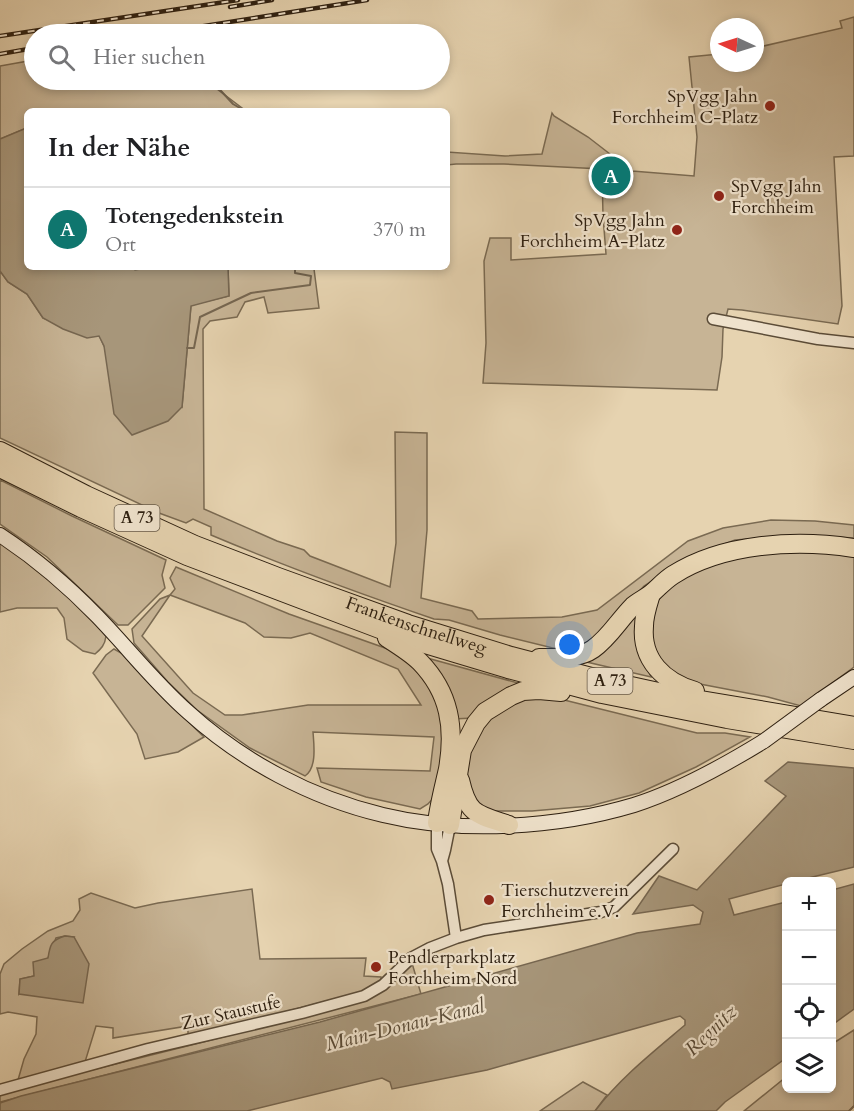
<!DOCTYPE html>
<html lang="de">
<meta charset="utf-8">
<style>
body{margin:0;font-family:Cardo,serif;background:#f2f2f2;color:#202124}
.controls{position:absolute;right:18px;bottom:18px;display:grid;overflow:hidden;border-radius:9px;box-shadow:0 3px 9px #0003}
.controls button{width:54px;height:54px;display:grid;place-items:center;padding:0;border:0;border-bottom:2px solid #e0e0e0;background:#fff;color:#202124;font:30px sans-serif}
.compass{position:absolute;left:710px;top:18px;width:54px;height:54px;border-radius:50%;background:#fff;box-shadow:0 3px 9px #0003;rotate:274deg}
.you{position:absolute;left:570px;top:645px;width:21px;height:21px;margin:-15px;border:4px solid #fff;border-radius:50%;background:#1a73e8;box-shadow:0 0 0 9px #1a73e833}
.badge{display:grid;place-items:center;width:39px;height:39px;border-radius:50%;background:#0f766e;color:#fff;font-size:20px;font-weight:700}
.pin{position:absolute;translate:-50% -50%;border:3px solid #fff;box-shadow:0 2px 6px #0006}
.list{margin:0;padding:0;list-style:none}
h2{display:flex;justify-content:space-between;align-items:center;height:78px;margin:0;padding:0 24px;font-size:26px}
h2 small{font-size:20px;font-weight:400;color:#757577}
.list li{display:grid;grid-template-columns:39px 1fr auto;gap:18px;align-items:center;box-sizing:border-box;height:84px;padding:0 24px;border-top:2px solid #e0e0e0}
.list b{display:block;font-size:22px;white-space:nowrap}
.list p{margin:0;font-size:20px;white-space:nowrap;color:#757577}
.list em{font-size:20px;font-style:normal;color:#757577}
.icon{flex:none;width:33px;height:33px;fill:none;stroke:currentColor;stroke-width:2;stroke-linecap:round;stroke-linejoin:round}
.map{position:relative;flex:none;width:854px;height:1111px;overflow:hidden}
.search{position:absolute;background:#fff;box-shadow:0 3px 9px #0003;left:24px;top:24px;width:426px;height:66px;display:flex;align-items:center;gap:15px;box-sizing:border-box;padding:0 21px;border-radius:33px;color:#757577;font-size:22px}
.panel{position:absolute;background:#fff;box-shadow:0 3px 9px #0003;left:24px;top:108px;width:426px;height:162px;border-radius:9px}
.map>svg:first-child{display:block}
.green{fill:#c7b495;stroke:#7a6a52;stroke-width:1.5;fill-rule:evenodd}
.water{fill:#a7967a;stroke:#766650;stroke-width:1.5}
.lines{fill:none;stroke-linecap:round;stroke-linejoin:round}
.stream{stroke:#766650;stroke-width:2}
.street-casing{stroke:#5b4c38;stroke-width:13}
.secondary-casing{stroke:#2d1f10;stroke-width:16}
.highway-casing{stroke:#2d1f10;stroke-width:20}
.street{stroke:#efe2cc;stroke-width:10}
.secondary{stroke:#efe2cc;stroke-width:14}
.highway{stroke:#e6d3b0;stroke-width:18}
.rail-casing{stroke:#2d1f10;stroke-width:4.5}
.rail{stroke:#efe2cc;stroke-width:2;stroke-dasharray:7;stroke-linecap:butt}
.secondary-bridge-casing{stroke:#2d1f10;stroke-width:16;stroke-linecap:butt}
.secondary-bridge{stroke:#efe2cc;stroke-width:14}
.poi-dot{fill:#8f2418;stroke:#efe2cc;stroke-width:2}
.labels{text-anchor:middle;dominant-baseline:central;stroke-width:4.5;stroke-linejoin:round;paint-order:stroke}
.shield{fill:#efe2cc;stroke:#675a48;stroke-width:1.5}
.shield-label{font-size:16px;font-weight:bold;fill:#2d1f10}
.poi-label{font-size:18px;fill:#2d1f10;stroke:#efe2cc;text-anchor:start}
.street-label{font-size:18px;fill:#2d1f10;stroke:#efe2cc}
.water-label{font-size:20px;font-style:italic;fill:#584935;stroke:#efe2cc}
</style>
<div class="map">
<svg width="854" height="1111" viewBox="0 0 854 1111">
<rect width="100%" height="100%" fill="#e6d3b0"/>
<filter id="stains"><feTurbulence type="fractalNoise" baseFrequency=".00333" numOctaves="4"/><feColorMatrix values="0 0 0 0 .2 0 0 0 0 .09 0 0 0 0 .02 0 0 0 .5 -.17"/></filter>
<radialGradient id="worn" r=".72"><stop offset=".6" stop-color="#630" stop-opacity="0"/><stop offset="1" stop-color="#630" stop-opacity=".3"/></radialGradient>
<path class="green" d="M854,17V156L834,157L842,306L838,324L742,310L728,309L723,329L722,357L717,390L483,383L486,343L484,261L490,238H511V260L606,254L603,216L602,169L504,164H456L447,165V152L505,156L542,154L552,113L554,116L588,137L632,171L694,176L697,137L689,57L719,54V63H755V48L842,28L840,21Z
M34,60V80H211L217,89L246,111H27V130L24,129L0,139V66Z
M228,267H298V269H314L319,308L268,313L264,297L245,302L237,317L210,321L203,329L204,509L277,541L304,550L310,556L390,587L396,543L395,432L427,433V530L421,598L472,611L478,619L562,617L597,610L688,541L723,528L771,520L815,521L854,525V538L798,535L735,540L687,558L644,586L611,621L599,637L578,648L561,650L500,635L449,620L434,619C358,593 284,566 211,535V527L193,519L186,523L159,513L0,438V271L8,282L27,294L43,318L99,335L104,346L182,407L191,305L229,296Z
M0,480L72,516L166,560L162,575L165,588L128,625H118L47,557L0,524Z
M0,542L8,546L87,613L106,636C105,645 101,649 95,654L83,651L67,639L64,618L57,608H17L0,612Z
M779,552H823L854,554V667L801,706L768,697L679,680L656,659L649,630L657,602L665,591L676,582L691,573L731,558Z
M176,567L289,614L402,654L438,694L446,723L436,795L428,804L420,809L366,797L321,782L317,768L430,771L434,737L313,732C314,745 317,768 305,776L250,748L197,710L168,682L134,643L132,629L160,599L170,595L175,589L170,578ZM170,595L245,623L264,637L291,638L310,633L398,669L421,705H308L242,715H225L193,693L142,636Z
M639,604L645,661L651,677L578,660Z
M114,649L123,654L159,693L204,737L178,752L145,759L137,734L93,673L106,655Z
M420,656L525,685L473,718L453,719Z
M540,694L697,733H725L750,737L696,767L639,793L590,806L532,811H488L475,805L465,789L469,744L503,703Z
M252,889L260,959L366,958L364,976L381,977V981L361,992L188,1037V1026L113,1038V1028L96,1026L85,1062L18,1080L24,1059L36,1034L37,1017L8,1012L0,1014V974L4,964L22,949L48,931L73,921L80,910L79,899L91,893L135,908L158,903ZM65,936L74,937L19,994L20,979L34,976L48,958L56,938Z
M412,963L421,994L0,1102V1093L350,1005Z
M854,1030V1106L849,1111H744L786,1077V1088H832V1044Z
M583,1082L607,1095L595,1111H540Z"/>
<path class="water" d="M24,129L27,130V267H133L135,270L152,267H228L229,296L191,306L182,407L168,421L132,435L114,414L104,346L99,336L87,338L63,329L43,318L27,294L8,282L0,271V139Z
M788,762L854,768V867L796,881L786,882V884L729,899L734,915L786,902V1058L725,1102L716,1111H595C620,1078 653,1052 685,1025V1020L680,1016L487,1070L392,1089L390,1082L382,1078L247,1111H0V1103L21,1096L320,1022L637,933L700,924L703,912L693,905L633,914L659,876L697,890L786,796L765,781Z
M854,884V1009L832,1025V890Z
M65,936L74,937L89,964L83,1003L19,994L20,979L34,976L33,962L48,958C50,945 51,940 65,936Z"/>
<g class="lines">
<path class="stream" d="M211,80L233,104L245,111
M187,348H194L200,317L251,293L310,285L311,276L295,273V267
M849,1111L854,1106"/>
<g class="street-casing">
<path id="street" d="M713,319L818,339L854,343
M442,861L445,850L450,825
M456,938L484,930L601,912L614,907L673,849
M0,1090L148,1049L302,1013L364,996L383,985L411,958L430,948L456,938L448,884L442,861L437,849V823"/>
</g>
<g class="secondary-casing">
<path id="secondary" d="M0,535C35,558 68,586 97,616C128,648 155,683 188,712C242,761 311,798 383,815C461,834 557,828 634,805C678,791 725,765 764,741
M820,700L854,677"/>
</g>
<g class="highway-casing">
<g id="highway">
<path id="s1" d="M0,451L86,495L195,545L278,577L408,624L511,656L599,679L677,696L854,726"/>
<path d="M0,468L81,508L187,556L398,636L508,669L602,694L727,719L854,740"/>
<path d="M651,594C648,604 644,615 644,626C641,660 664,682 695,691"/>
<path d="M387,638C398,645 411,653 420,662C450,693 455,728 448,769C444,787 439,805 437,823"/>
<path d="M539,658C556,658 579,659 593,649C609,638 619,620 633,606C639,601 646,598 652,593C659,587 665,580 673,575C723,543 796,539 854,548"/>
<path d="M460,780C468,815 476,814 509,825"/>
<path d="M450,825L462,750L476,723L485,712L511,696L523,691L539,690L561,692"/>
</g>
</g>
<use href="#street" class="street"/>
<use href="#secondary" class="secondary"/>
<use href="#highway" class="highway"/>
<g class="rail-casing">
<path id="rail" d="M230,7L272,0
M118,34L163,27
M154,34L367,0
M0,36L238,0
M0,54L34,48"/>
</g>
<use href="#rail" class="rail"/>
<g class="secondary-bridge-casing">
<path id="secondary-bridge" d="M764,741L820,700"/>
</g>
<use href="#secondary-bridge" class="secondary-bridge"/>
</g>
<g class="poi-dot">
<circle cx="770" cy="106" r="6"/>
<circle cx="719" cy="196" r="6"/>
<circle cx="677" cy="230" r="6"/>
<circle cx="489" cy="900" r="6"/>
<circle cx="376" cy="967" r="6"/>
</g>
<g class="labels">
<g class="shield">
<rect x="114.5" y="505" width="45" height="26" rx="4.5"/>
<rect x="587.5" y="668" width="45" height="26" rx="4.5"/>
</g>
<g class="shield-label">
<text x="137" y="518">A 73</text>
<text x="610" y="681">A 73</text>
</g>
<g class="poi-label">
<text x="758" y="96" text-anchor="end">SpVgg Jahn<tspan x="758" dy="21">Forchheim C-Platz</tspan></text>
<text x="731" y="186">SpVgg Jahn<tspan x="731" dy="21">Forchheim</tspan></text>
<text x="665" y="220" text-anchor="end">SpVgg Jahn<tspan x="665" dy="21">Forchheim A-Platz</tspan></text>
<text x="501" y="890">Tierschutzverein<tspan x="501" dy="21">Forchheim e.V.</tspan></text>
<text x="388" y="957">Pendlerparkplatz<tspan x="388" dy="21">Forchheim Nord</tspan></text>
</g>
<g class="street-label">
<text stroke="none"><textPath href="#s1" startOffset="452">Frankenschnellweg</textPath></text>
<text transform="translate(231 1013) rotate(-13)">Zur Staustufe</text>
</g>
<g class="water-label">
<text transform="translate(405 1025) rotate(-14)">Main-Donau-Kanal</text>
<text transform="translate(711 1030) rotate(-44)">Regnitz</text>
</g>
</g>
<rect width="100%" height="100%" filter="url(#stains)"/>
<rect width="100%" height="100%" fill="url(#worn)"/>
</svg>
<div class="controls">
<button>+</button>
<button>−</button>
<button><svg class="icon" aria-label="locate" viewBox="0 0 24 24"><circle cx="12" cy="12" r="6"/><path d="M12 2v4M12 18v4M2 12h4M18 12h4"/></svg></button>
<button><svg class="icon" aria-label="layers" viewBox="0 0 24 24"><path d="M12 4l9 5-9 5-9-5zM3 14l9 5 9-5"/></svg></button>
</div>
<svg class="compass" viewBox="-18 -18 36 36"><path d="M0-13l5 13h-10z" fill="#e53935"/><path d="M0 13l5-13h-10z" fill="#757577"/></svg>
<div class="you"></div>
<div class="pin badge" style="left:611px;top:176px">A</div>
<div class="search"><svg class="icon" aria-label="search" viewBox="0 0 24 24"><circle cx="10" cy="10" r="6"/><path d="M15 15l6 6"/></svg>Hier suchen</div>
<section class="panel">
<h2>In der Nähe<small></small></h2>
<ul class="list">
<li><span class="badge">A</span><div><b>Totengedenkstein</b><p>Ort</p></div><em>370 m</em></li>
</ul>
</section>
</div>
